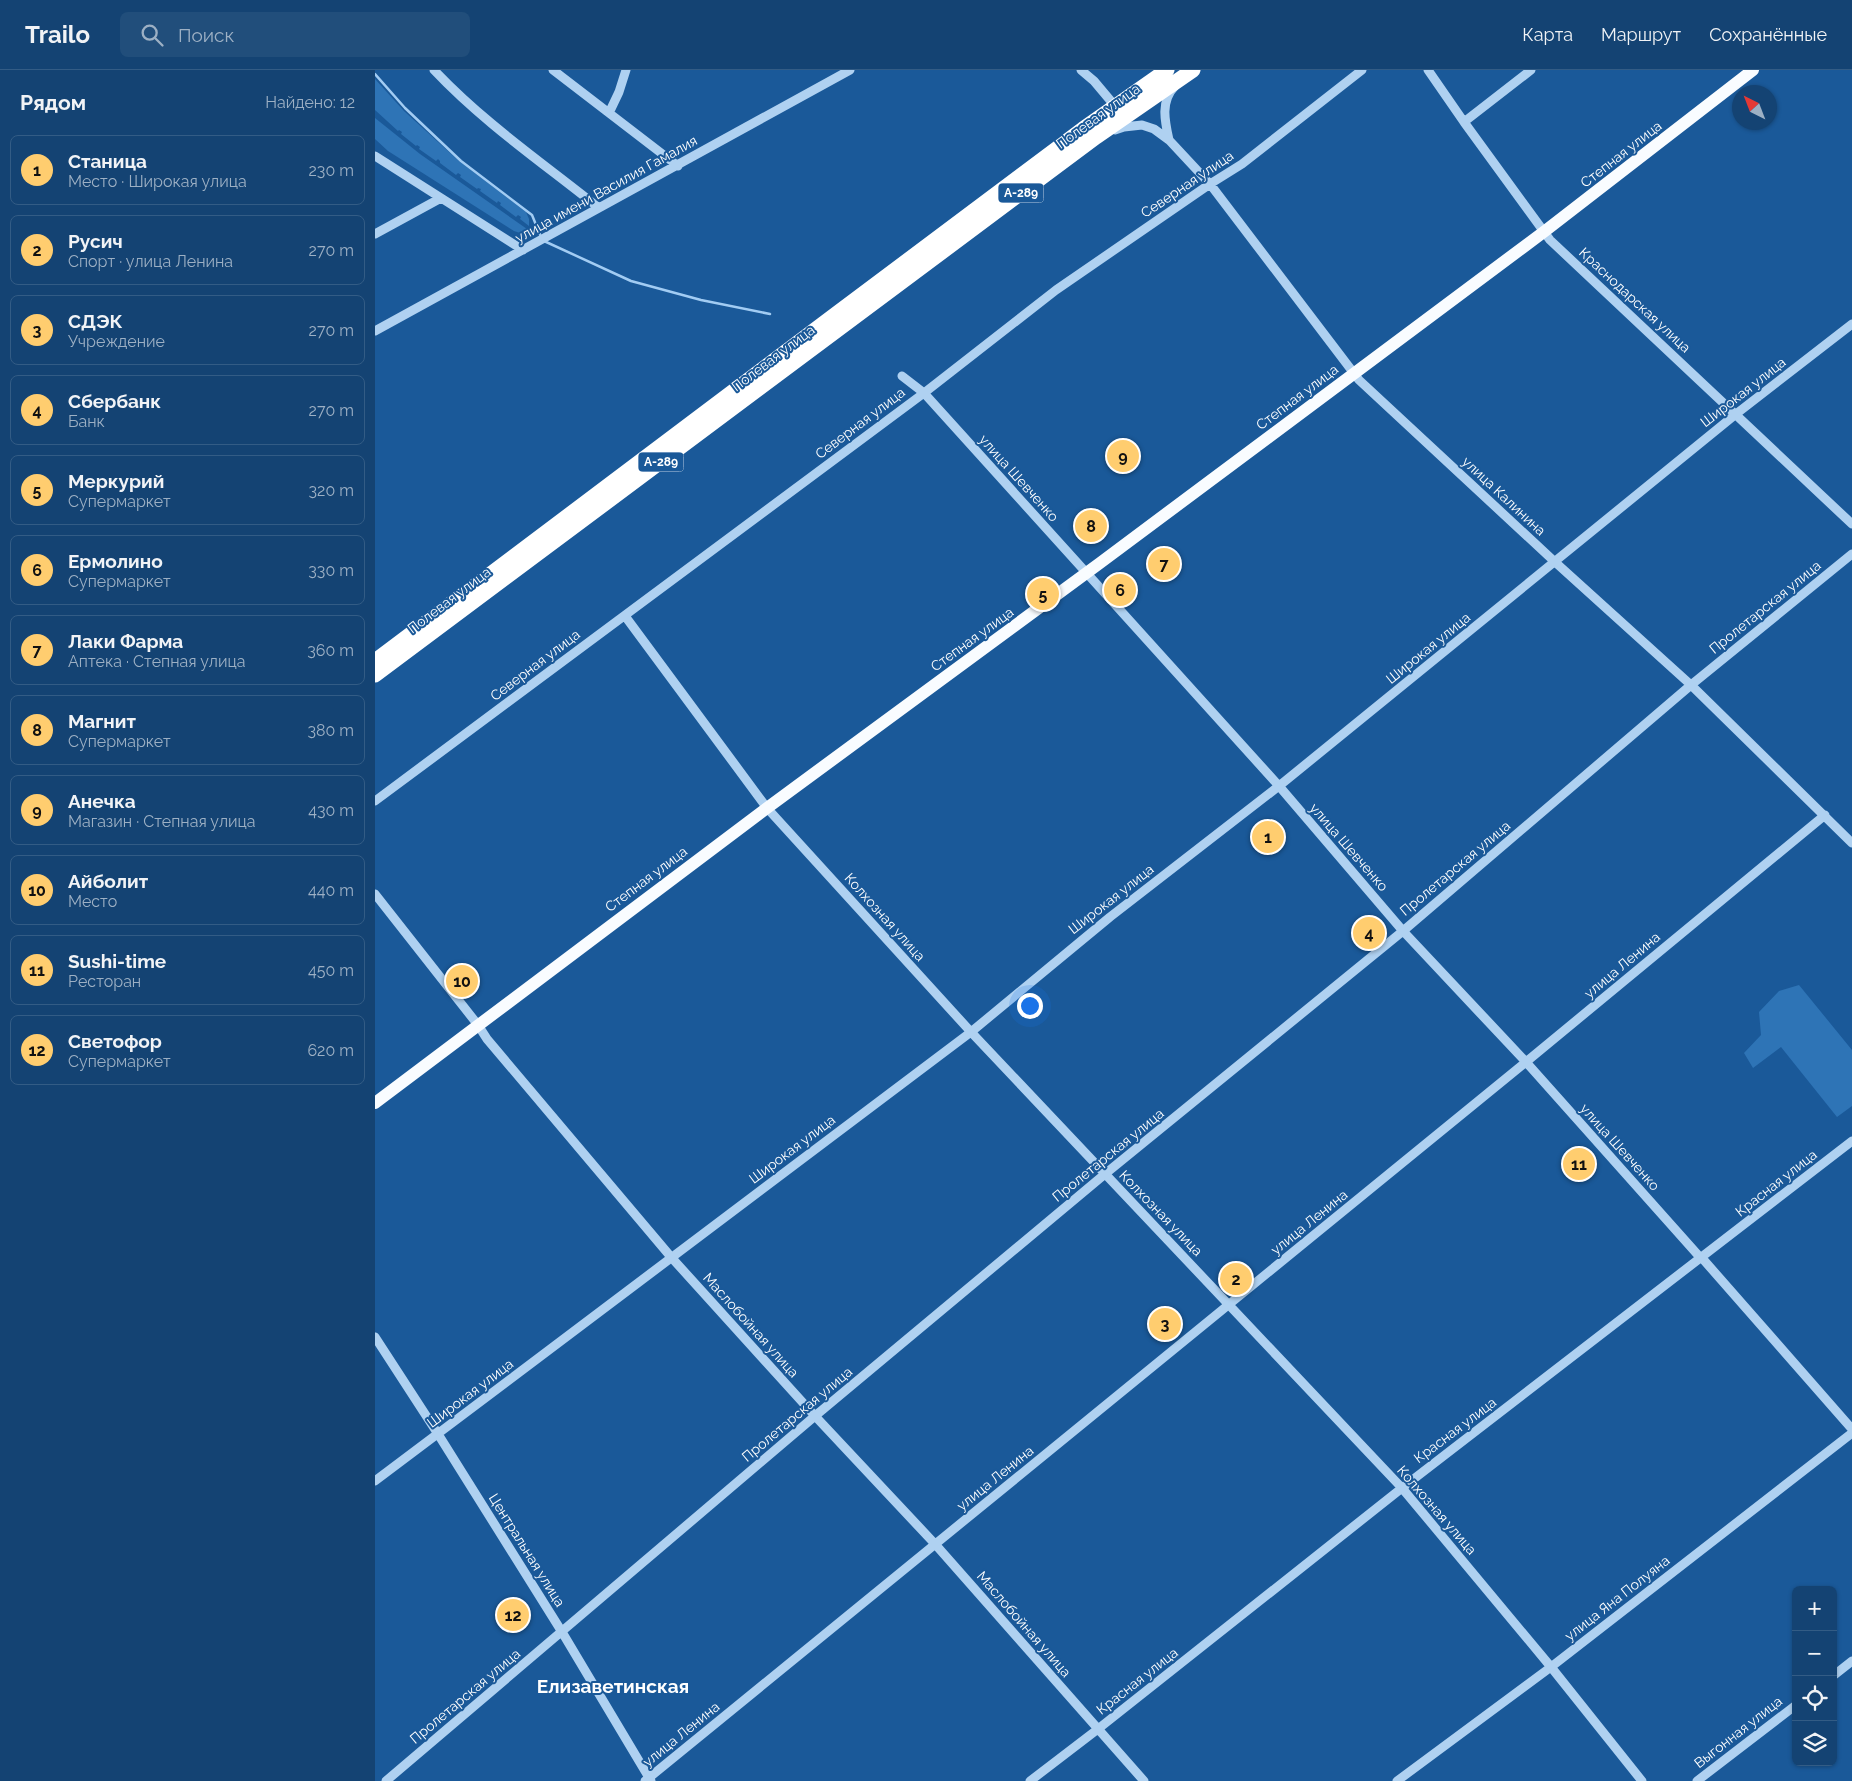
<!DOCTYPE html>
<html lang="ru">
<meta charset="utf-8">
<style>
body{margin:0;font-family:Raleway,sans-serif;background:#214e7b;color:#f1f3f6}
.controls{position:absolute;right:15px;bottom:15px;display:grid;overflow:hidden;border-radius:8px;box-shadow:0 1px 4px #0004}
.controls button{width:45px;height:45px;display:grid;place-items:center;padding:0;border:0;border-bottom:1px solid #335c85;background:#144373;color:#f1f3f6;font:25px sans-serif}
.compass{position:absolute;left:1357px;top:15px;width:45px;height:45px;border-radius:50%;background:#144373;box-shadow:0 1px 4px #0004;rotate:318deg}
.you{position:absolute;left:654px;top:935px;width:18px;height:18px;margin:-12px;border:4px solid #fff;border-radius:50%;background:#1a73e8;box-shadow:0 0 0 8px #1a73e833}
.badge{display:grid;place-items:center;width:32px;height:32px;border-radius:50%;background:#ffcd6f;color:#111;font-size:16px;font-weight:700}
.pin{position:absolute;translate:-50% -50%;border:2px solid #fff;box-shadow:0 1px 5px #0006}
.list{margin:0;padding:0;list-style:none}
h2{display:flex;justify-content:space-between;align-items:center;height:65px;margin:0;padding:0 20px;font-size:21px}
h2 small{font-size:16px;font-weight:400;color:#9db0c4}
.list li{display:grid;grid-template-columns:32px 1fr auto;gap:15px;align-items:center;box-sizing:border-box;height:70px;margin:0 10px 10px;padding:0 10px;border:1px solid #335c85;border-radius:8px}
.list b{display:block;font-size:19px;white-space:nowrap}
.list p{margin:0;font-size:16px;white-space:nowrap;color:#9db0c4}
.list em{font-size:16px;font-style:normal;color:#9db0c4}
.icon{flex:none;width:28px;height:28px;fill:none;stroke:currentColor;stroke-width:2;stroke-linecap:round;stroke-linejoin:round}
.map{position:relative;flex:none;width:1477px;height:1711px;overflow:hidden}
header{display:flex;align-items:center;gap:30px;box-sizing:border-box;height:70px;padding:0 25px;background:#144373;border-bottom:1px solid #335c85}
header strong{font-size:24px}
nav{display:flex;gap:28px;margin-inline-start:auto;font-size:18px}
.search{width:350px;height:45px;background:#214e7b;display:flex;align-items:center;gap:12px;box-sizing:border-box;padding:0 18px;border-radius:8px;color:#9db0c4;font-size:19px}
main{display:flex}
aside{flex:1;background:#144373}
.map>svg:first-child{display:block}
.green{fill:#2e74b6}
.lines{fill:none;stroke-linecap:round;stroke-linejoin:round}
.stream{stroke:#a2ccf3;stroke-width:2.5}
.minor{stroke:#afd1f1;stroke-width:9}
.major{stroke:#f9fcff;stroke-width:12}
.highway{stroke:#fff;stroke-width:15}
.labels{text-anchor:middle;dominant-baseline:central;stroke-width:4;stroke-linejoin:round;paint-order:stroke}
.shield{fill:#1a5999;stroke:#bacde0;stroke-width:1}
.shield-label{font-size:12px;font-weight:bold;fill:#fff}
.street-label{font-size:14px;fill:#fff;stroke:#1a5999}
.district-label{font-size:19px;font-weight:bold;fill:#fff;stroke:#1a5999}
</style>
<header>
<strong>Trailo</strong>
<div class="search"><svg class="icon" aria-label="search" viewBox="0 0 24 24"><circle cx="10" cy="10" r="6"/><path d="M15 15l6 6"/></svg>Поиск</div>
<nav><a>Карта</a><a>Маршрут</a><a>Сохранённые</a></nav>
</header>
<main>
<aside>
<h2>Рядом<small>Найдено: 12</small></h2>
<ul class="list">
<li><span class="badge">1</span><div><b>Станица</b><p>Место · Широкая улица</p></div><em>230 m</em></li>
<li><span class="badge">2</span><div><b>Русич</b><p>Спорт · улица Ленина</p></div><em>270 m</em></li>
<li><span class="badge">3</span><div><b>СДЭК</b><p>Учреждение</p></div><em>270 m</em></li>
<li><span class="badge">4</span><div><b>Сбербанк</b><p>Банк</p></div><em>270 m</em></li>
<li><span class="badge">5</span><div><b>Меркурий</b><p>Супермаркет</p></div><em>320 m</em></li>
<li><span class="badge">6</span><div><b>Ермолино</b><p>Супермаркет</p></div><em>330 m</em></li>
<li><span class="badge">7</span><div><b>Лаки Фарма</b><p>Аптека · Степная улица</p></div><em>360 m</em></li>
<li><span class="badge">8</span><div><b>Магнит</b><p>Супермаркет</p></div><em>380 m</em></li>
<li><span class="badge">9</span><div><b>Анечка</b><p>Магазин · Степная улица</p></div><em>430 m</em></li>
<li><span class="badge">10</span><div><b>Айболит</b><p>Место</p></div><em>440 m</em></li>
<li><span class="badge">11</span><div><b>Sushi-time</b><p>Ресторан</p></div><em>450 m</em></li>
<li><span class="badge">12</span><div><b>Светофор</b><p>Супермаркет</p></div><em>620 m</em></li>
</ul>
</aside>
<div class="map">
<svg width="1477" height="1711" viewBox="0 0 1477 1711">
<rect width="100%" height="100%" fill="#1a5999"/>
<path class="green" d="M0,9L29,41L84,91L151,142L154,149V156L145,149L146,147L143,145L141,147L125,135L126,133L123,131L122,133L105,121L106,119L103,118L102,119L85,107L86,105L83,103L81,105L65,93V91L63,89L61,91L44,79L45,77L42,75L41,76L26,64L27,62L24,60L23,61L0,40Z
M0,48L45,84L152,159L145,163L139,161L13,81L0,69Z
M1424,915L1477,980V1036L1462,1047L1406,977L1378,998L1369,983L1386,965L1384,942L1404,921Z"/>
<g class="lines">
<path class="stream" d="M0,4L30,38L86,91L157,145L166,167
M169,171L256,211L326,230L395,244"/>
<path class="minor" d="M59,0C109,53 168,93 224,138
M178,0L303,96
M706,0L719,11L740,36
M1053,0L1089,52L1175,170L1477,454
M234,43L244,22L251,0
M1089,52L1156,0
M740,60L749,57L767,55L779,59L794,70L835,114L984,310L1180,492L1316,615L1477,773
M794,70C790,52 785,31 800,16
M0,86L148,180
M0,164L66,128
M0,261L475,0
M527,306L549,323L904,716L1028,861L1151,992L1323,1185L1327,1188L1477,1359
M250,546L392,738L596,962L1027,1418L1176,1597L1267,1711
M0,731L549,323L681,220L835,114L867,94L987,0
M0,824L103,955L112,969L296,1187L440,1346L560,1474L769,1711
M0,1267L63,1364L187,1562L276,1711
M0,1411L596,962L735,847L904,716L1361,344L1477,254
M1458,1606L1477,1591
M11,1711L440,1346L730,1104L1028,861L1316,615L1477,484
M270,1711L1151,992L1450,745
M655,1711L723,1659L1027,1418L1477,1071
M1022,1711L1176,1597L1477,1363
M1322,1711L1421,1635"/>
<path class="major" d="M0,1033L392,738L725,493L1170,161L1378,0"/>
<path class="highway" d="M0,591L461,244L708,59L792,0
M0,605L721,67L818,0"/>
</g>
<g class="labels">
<g class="shield">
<rect x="623.5" y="113.5" width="45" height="19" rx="4"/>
<rect x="263.5" y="382.5" width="45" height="19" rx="4"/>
</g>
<g class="shield-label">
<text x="646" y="123">А-289</text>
<text x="286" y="392">А-289</text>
</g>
<g class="street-label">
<text transform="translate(723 46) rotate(-36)">Полевая улица</text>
<text transform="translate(1246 84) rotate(-38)">Степная улица</text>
<text transform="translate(812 114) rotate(-34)">Северная улица</text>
<text transform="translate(231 119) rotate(-29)">улица имени Василия Гамалия</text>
<text transform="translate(1260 230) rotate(43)">Краснодарская улица</text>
<text transform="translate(398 288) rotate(-37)">Полевая улица</text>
<text transform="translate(1368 322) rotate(-38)">Широкая улица</text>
<text transform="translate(922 327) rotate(-37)">Степная улица</text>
<text transform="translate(485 353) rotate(-37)">Северная улица</text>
<text transform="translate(644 408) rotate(48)">улица Шевченко</text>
<text transform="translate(1129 426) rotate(43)">улица Калинина</text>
<text transform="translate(74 530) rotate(-37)">Полевая улица</text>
<text transform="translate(1390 537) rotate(-39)">Пролетарская улица</text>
<text transform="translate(597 569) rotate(-36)">Степная улица</text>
<text transform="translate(1053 578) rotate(-39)">Широкая улица</text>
<text transform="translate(160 595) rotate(-37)">Северная улица</text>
<text transform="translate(974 777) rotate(49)">улица Шевченко</text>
<text transform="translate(1080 798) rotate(-40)">Пролетарская улица</text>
<text transform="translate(271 809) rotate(-37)">Степная улица</text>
<text transform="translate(736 829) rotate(-38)">Широкая улица</text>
<text transform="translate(510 847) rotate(48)">Колхозная улица</text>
<text transform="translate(1247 895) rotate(-40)">улица Ленина</text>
<text transform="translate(1245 1077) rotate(48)">улица Шевченко</text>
<text transform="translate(417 1079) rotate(-37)">Широкая улица</text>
<text transform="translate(733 1085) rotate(-39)">Пролетарская улица</text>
<text transform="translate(1401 1113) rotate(-38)">Красная улица</text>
<text transform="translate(786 1143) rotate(46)">Колхозная улица</text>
<text transform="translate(934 1152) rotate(-39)">улица Ленина</text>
<text transform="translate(376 1255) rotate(48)">Маслобойная улица</text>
<text transform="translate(95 1323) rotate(-37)">Широкая улица</text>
<text transform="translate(422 1344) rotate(-40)">Пролетарская улица</text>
<text transform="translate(1080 1360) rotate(-37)">Красная улица</text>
<text transform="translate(620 1408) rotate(-39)">улица Ленина</text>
<text transform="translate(1062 1440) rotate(49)">Колхозная улица</text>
<text transform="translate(152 1480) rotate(58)">Центральная улица</text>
<text transform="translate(1242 1528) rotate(-38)">улица Яна Полуяна</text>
<text transform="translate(649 1554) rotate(49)">Маслобойная улица</text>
<text transform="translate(762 1611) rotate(-38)">Красная улица</text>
<text transform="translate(90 1626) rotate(-40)">Пролетарская улица</text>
<text transform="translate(1363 1662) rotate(-38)">Выгонная улица</text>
<text transform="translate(306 1664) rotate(-39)">улица Ленина</text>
</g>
<g class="district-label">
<text x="238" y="1616">Елизаветинская</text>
</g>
</g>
</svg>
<div class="controls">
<button>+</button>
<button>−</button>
<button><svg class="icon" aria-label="locate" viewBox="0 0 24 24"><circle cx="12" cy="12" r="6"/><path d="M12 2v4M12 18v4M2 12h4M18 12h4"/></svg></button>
<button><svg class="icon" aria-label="layers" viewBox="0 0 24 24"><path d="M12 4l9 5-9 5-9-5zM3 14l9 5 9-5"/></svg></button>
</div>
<svg class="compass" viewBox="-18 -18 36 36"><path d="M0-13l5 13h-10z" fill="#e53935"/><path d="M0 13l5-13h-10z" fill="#9db0c4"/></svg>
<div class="you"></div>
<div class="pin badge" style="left:893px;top:767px">1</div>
<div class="pin badge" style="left:861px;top:1209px">2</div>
<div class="pin badge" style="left:790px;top:1254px">3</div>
<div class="pin badge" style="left:994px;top:863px">4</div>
<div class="pin badge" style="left:668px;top:524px">5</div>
<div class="pin badge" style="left:745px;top:520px">6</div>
<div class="pin badge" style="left:789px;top:494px">7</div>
<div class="pin badge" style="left:716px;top:456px">8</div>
<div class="pin badge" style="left:748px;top:386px">9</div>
<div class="pin badge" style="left:87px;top:911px">10</div>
<div class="pin badge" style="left:1204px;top:1094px">11</div>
<div class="pin badge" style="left:138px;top:1545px">12</div>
</div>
</main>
